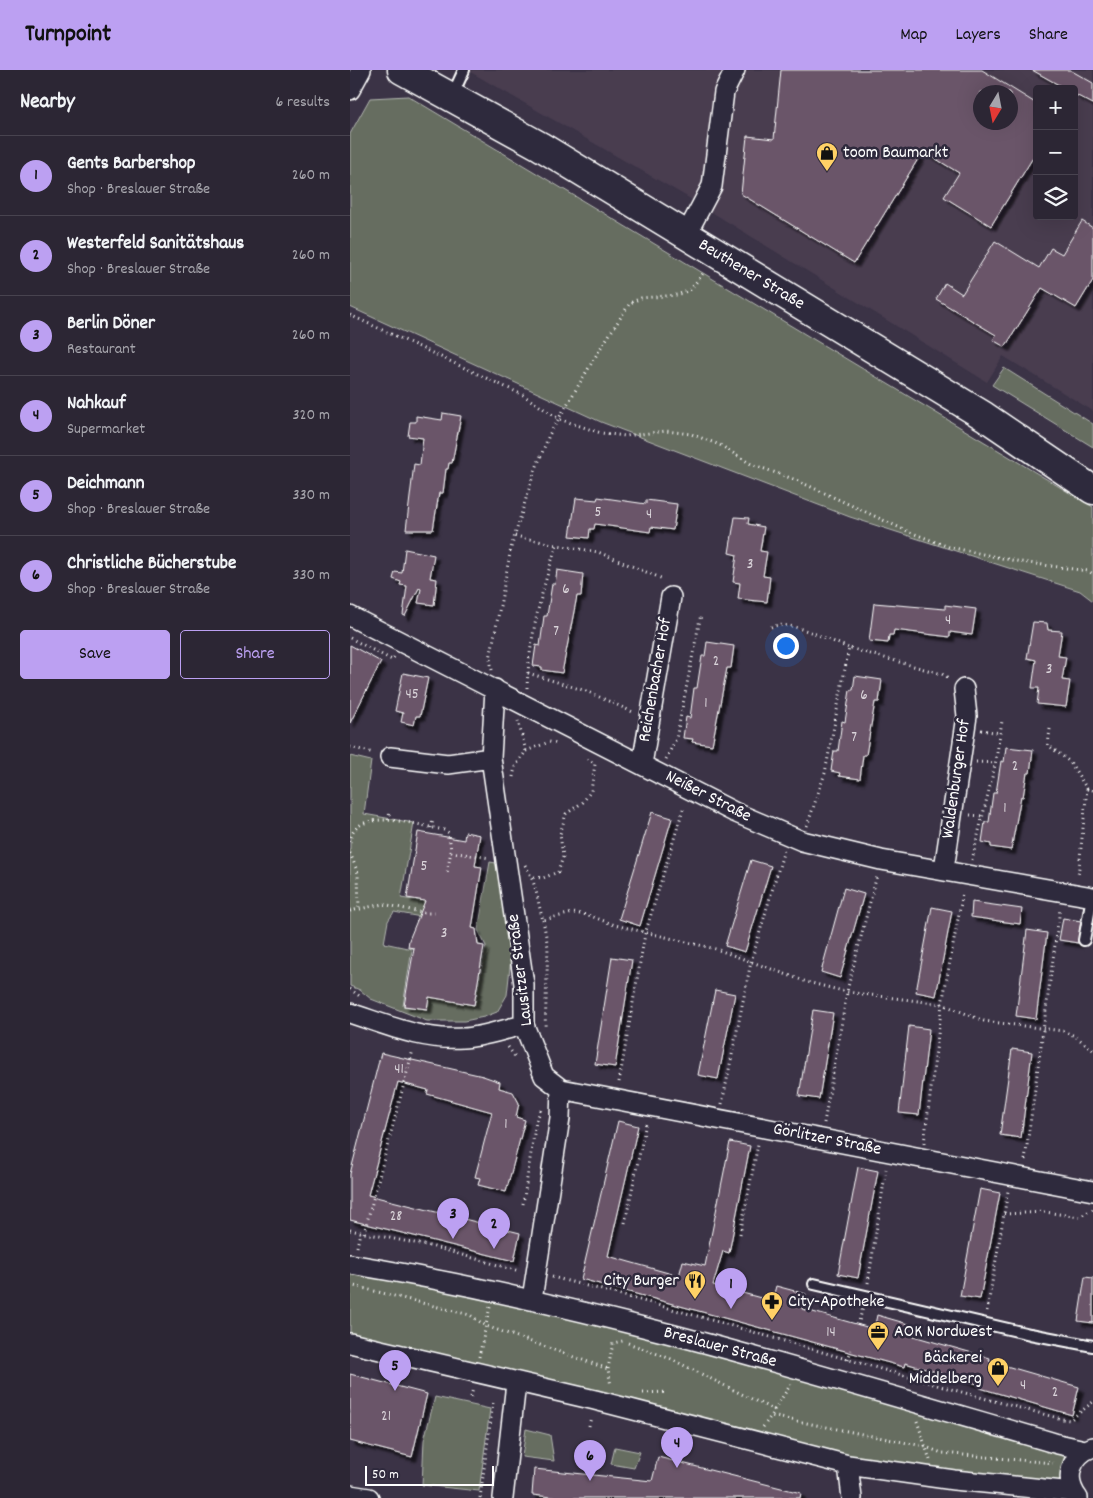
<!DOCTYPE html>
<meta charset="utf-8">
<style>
body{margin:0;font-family:Dekko,sans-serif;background:#383240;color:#f1f3f6}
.controls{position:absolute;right:15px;top:15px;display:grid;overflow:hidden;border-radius:5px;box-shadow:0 5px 20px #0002}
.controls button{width:45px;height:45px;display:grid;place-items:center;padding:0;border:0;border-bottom:1px solid #48434f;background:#2c2634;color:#f1f3f6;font:25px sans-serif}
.compass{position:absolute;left:623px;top:15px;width:45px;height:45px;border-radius:50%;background:#2c2634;box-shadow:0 5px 20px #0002;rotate:190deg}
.scale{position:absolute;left:15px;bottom:12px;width:129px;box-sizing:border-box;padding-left:5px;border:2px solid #fff;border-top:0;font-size:14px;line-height:18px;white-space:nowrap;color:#fff;-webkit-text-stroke:4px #2f2a3d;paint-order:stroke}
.you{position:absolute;left:435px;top:575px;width:18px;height:18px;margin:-12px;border:4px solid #fff;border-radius:50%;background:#1a73e8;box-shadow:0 0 0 8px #1a73e833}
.badge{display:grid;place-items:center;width:32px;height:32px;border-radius:50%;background:#bca0f2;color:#111;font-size:16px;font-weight:700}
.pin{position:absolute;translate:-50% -41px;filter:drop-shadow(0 1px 2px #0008)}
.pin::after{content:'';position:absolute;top:26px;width:18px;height:15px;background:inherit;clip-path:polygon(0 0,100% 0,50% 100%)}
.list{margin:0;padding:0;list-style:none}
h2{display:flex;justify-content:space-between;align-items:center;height:65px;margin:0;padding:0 20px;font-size:21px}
h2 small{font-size:16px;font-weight:400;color:#a6a5ac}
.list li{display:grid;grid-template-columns:32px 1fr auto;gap:15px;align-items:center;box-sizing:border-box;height:80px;padding:0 20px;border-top:1px solid #48434f}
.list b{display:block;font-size:19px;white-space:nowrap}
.list p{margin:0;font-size:16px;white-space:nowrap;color:#a6a5ac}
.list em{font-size:16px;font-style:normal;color:#a6a5ac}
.actions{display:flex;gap:10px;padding:15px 20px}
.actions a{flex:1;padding:11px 0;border:1px solid #bca0f2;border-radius:5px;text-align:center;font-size:18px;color:#bca0f2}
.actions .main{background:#bca0f2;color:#111}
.icon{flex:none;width:28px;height:28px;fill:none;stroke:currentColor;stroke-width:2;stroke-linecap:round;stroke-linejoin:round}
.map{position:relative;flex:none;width:743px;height:1428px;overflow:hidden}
header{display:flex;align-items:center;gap:30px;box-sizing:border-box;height:70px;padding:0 25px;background:#bca0f2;color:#111}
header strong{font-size:24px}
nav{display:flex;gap:28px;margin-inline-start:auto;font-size:18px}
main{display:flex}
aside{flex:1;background:#2c2634}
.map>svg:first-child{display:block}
.built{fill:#493d50;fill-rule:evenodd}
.green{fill:#666d60;stroke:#b2b6b0}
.building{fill:#6b5569;stroke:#fff;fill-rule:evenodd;filter:url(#shadow)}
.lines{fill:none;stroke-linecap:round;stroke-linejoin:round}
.service-casing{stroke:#fff;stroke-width:14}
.minor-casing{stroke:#fff;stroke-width:22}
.secondary-casing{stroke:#fff;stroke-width:31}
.path{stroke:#fff;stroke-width:3;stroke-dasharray:1 4;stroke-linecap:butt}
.service{stroke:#2f2a3d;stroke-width:10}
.minor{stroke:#2f2a3d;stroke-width:19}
.secondary{stroke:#2f2a3d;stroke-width:28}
.labels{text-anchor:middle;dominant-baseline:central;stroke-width:5;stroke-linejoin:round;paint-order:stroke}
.number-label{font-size:15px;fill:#dad4da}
.poi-label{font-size:18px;fill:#fff;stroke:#2f2a3d;text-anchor:start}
.street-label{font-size:18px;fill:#fff;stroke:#2f2a3d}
</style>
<header>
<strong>Turnpoint</strong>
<nav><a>Map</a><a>Layers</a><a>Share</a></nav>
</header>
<main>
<aside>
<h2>Nearby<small>6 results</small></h2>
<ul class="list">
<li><span class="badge">1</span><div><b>Gents Barbershop</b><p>Shop · Breslauer Straße</p></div><em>260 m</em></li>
<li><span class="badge">2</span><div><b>Westerfeld Sanitätshaus</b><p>Shop · Breslauer Straße</p></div><em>260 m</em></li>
<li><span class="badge">3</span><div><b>Berlin Döner</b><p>Restaurant</p></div><em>260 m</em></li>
<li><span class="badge">4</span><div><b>Nahkauf</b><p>Supermarket</p></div><em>320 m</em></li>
<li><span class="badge">5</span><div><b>Deichmann</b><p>Shop · Breslauer Straße</p></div><em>330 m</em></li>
<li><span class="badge">6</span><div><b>Christliche Bücherstube</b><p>Shop · Breslauer Straße</p></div><em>330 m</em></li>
</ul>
<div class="actions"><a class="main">Save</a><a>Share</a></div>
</aside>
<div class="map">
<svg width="743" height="1428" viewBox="0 0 743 1428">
<defs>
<filter id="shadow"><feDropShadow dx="4.5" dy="4.5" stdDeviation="1" flood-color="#0009"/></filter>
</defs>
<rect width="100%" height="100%" fill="#3b3346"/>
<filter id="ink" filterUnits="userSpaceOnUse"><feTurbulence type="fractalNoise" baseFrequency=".02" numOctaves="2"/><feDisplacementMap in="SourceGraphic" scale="10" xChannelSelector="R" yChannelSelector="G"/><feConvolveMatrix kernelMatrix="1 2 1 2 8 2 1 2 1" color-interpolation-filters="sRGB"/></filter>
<g filter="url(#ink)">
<path class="built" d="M117,0H743V341L653,286L637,312L334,125ZM687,19H724V146H687ZM630,22H660V52H630Z"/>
<path class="green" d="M58,26L743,437V531L730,521L500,447L251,352L0,237V64L20,28Z
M654,298L743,354V377L642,315Z
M0,686L21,691L14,744L64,753L51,828L82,833L98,852L44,842L38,851L34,873L62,879L53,936L78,940L82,915L103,919L101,931L125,935L136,876L128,860L140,792L146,793L161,888L157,925L147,942L134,947L114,951H77L21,929L10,920L0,916Z
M0,1203L240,1250L715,1383L710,1415L508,1391L0,1267Z
M85,1327L140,1339L129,1421L72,1415L74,1370Z
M176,1359L200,1365L204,1391L172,1387Z
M265,1377L290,1382L284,1398L261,1394Z"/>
<path class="building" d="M431,0H632L687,34V81L641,156L594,127L609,103L573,81L504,193L391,124L397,66L424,69ZM630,22H660V52H630Z
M682,0H720L743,13V34L724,24V19H716Z
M732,151L743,158V210L726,238L692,218L655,277L643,270L646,265L586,229L595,213L612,224L645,171L689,198L701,178L712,184Z
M93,343L111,346L102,393H99L98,399H96L93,423H89L83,460H56L64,394L70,395L73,368L58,366L60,352H66V346L92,350Z
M248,427L296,434V430L327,434L323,460L301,457L300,462L245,454L244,459H240L239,468L220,466L226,428L247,430Z
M385,447L399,448L398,454L414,457L410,481L417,482L413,506L420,507L417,532L388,529L390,513L383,512L387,485L379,483Z
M55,479L84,485L80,508L87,509L84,535L68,533L71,519L69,518L55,546L53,545L57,516L50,515L51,512L43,509L45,502L52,503Z
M207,500L233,504L231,526H227L212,603L192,600V597L183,596L186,575L190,576L194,546H197L202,514H205Z
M524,533L595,539V535L626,539L622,565L600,562V567L544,560L543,565H539L538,573L519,571Z
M683,552L697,553L698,560L712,561L708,586L716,587L712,610L720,611L716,637L687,634L689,618H682L686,590L677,588Z
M357,572L384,576L381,598H377L362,675L342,672L343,669L333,668L336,647L340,648L344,618H347L352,586H355Z
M0,575L31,592L0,653Z
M53,603L78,608L70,646H66L64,655L51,652L53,643L45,641Z
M505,606L532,610L529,632H525L516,685H513L510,709L489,706L490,703L481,701L484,681H488L492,651L495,652L500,620H503Z
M656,677L683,680L680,703H677L673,727L671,726L661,780L641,777V774L632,772L635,752H639L643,723H646L651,691L654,692Z
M302,742L322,748L290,856L269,849Z
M68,762L114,770L115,762L130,765L125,796L132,797L122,858L126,859L128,875L134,876L124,935L79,927L77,939L54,936L64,878L58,877L59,870L75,831L57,828Z
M401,790L421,796L395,882L375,876Z
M494,818L514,824L490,908L471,902Z
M622,832L672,839L670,854L621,847Z
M582,837L602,841L586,926L566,922Z
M713,848L731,851L728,873L709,870Z
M677,860L697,863L686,949L666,946Z
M262,887L282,890L265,997L245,994Z
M365,920L385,924L368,1009L348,1005Z
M463,940L483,943L469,1029L449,1026Z
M559,956L579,959L569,1045L549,1043Z
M662,979L682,982L671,1068L650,1065Z
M31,983L133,1006L150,1012L149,1018L163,1022L169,1033L166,1047L175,1050L156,1122L128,1115L130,1108L125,1107L142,1042L77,1024L78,1020L48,1012L18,1125L170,1163L164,1191L0,1150V1104Z
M268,1051L288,1056L258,1186L329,1206L333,1191L355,1196L380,1072L400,1076L379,1183L373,1181L363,1215L422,1231L426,1216L456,1224L452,1239L524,1259L527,1245L565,1256L563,1266L640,1288L639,1291L729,1317L722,1345L630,1318L631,1315L555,1293L554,1297L231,1209Z
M508,1097L528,1101L508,1208L488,1204Z
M630,1119L650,1123L630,1229L610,1226Z
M735,1207L743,1208V1253L728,1251Z
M0,1304L77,1324L62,1387L0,1371Z
M308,1387L451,1423L450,1428H210L182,1425L184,1399L302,1411Z"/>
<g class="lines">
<g class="service-casing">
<path id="service" d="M102,26L114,0
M734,870L742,827
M464,1214L680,1264L743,1276"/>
</g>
<g class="minor-casing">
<path id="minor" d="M0,20L11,0
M336,165L362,116L374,22L385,0
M0,546L384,742L452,771L531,790L743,827
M145,619L141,688L174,914V955L194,1006L211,1019L743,1121
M40,687L98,694L141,688
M292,694L321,527
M594,799L617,646L614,619
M0,943C37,955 73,971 113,968C133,967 154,959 174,955
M0,1194C241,1234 474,1306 708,1374L735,1380
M182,1229L210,1048L211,1019
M0,1273L245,1330L498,1395L604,1410L723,1422
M498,1395L502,1428
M0,1425L19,1428
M153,1428L166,1313
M728,1428C713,1408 721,1385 743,1377"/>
</g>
<g class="secondary-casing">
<path id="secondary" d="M52,0L190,76L634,346L743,420"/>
</g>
<path class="path" d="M0,245L173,325L209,349L251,363L275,366L316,361L341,364L370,375L401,394L446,410L557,461L599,477L671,492L738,501L743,504
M165,466L207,475
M421,557C440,549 480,571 499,578
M0,568L42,590L44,587
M142,600L140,589L161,478L182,409L199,365L250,279L280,233L291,228L327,225L340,220L355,201
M178,603L236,621L285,643
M177,618C179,570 191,521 207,475L248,482L313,509
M700,659L698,675L720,692L737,719L728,807
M631,660L650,663
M0,677L24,683
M176,681L199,672L208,674
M316,689L326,669L351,544
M626,692L645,693
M163,707L165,697L176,681L168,651
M737,719L743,720
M620,745L632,746
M38,750L40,742
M457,756L475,703L499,578L592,604L600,609
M81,758L83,750
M0,772C4,734 71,756 94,760L99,763L101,781L97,803
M101,782L140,788
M0,783L8,803L9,839
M622,790L645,695L652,651
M175,795C188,817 186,827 193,850L223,843L238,845L265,855L366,879L457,912L497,922L592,934L634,951L713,961L725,966L743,980
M184,807L193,808L208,802L213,787L210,764L216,744L233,732L241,721L245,694L238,689
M0,841L33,834L75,843H86
M193,850L198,877L195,959
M0,919L11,927
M158,977L166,988
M269,1012L295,864L334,736
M372,1034L401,892L434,780
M474,1053L498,917L527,805
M574,1073L592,934L613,822
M675,1090L710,839
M173,1134L186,1051L191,1040
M654,1144L695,1142L729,1147L743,1139
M275,1153L296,1053
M0,1160L84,1177L169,1201
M14,1163L63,980
M390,1164L408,1074
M7,1177L10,1162
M202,1207C373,1250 541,1305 712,1349L720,1350L743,1332
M518,1213L536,1099
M0,1215L120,1245L136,1256L258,1299L261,1316
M637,1241L658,1121
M508,1255L513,1237
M278,1273L321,1289L424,1340L421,1346
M129,1287L140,1237
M498,1290L501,1280
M258,1299L263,1273L273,1271
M293,1323L318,1322
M121,1327L123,1318
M424,1340L441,1314
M567,1351L580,1390
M239,1356L241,1347
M413,1357L421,1346L573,1376L592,1383L703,1393
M130,1428L143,1333"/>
<use href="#service" class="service"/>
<use href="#minor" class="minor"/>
<use href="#secondary" class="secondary"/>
</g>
</g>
<defs>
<g id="shop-pin" transform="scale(1.125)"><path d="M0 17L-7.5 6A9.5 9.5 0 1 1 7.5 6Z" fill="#ffd166" stroke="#2f2a3d"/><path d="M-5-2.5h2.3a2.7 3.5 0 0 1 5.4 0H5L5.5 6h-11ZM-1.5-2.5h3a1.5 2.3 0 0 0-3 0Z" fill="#111"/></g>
<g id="restaurant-pin" transform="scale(1.125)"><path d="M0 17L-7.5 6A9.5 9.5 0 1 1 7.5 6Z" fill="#ffd166" stroke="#2f2a3d"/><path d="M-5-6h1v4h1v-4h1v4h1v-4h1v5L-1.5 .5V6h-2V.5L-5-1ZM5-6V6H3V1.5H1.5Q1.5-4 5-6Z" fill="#111"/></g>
<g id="pharmacy-pin" transform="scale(1.125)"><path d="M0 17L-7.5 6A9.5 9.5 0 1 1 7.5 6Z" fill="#ffd166" stroke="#2f2a3d"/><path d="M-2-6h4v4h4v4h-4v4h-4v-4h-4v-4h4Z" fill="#111"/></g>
<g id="office-pin" transform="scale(1.125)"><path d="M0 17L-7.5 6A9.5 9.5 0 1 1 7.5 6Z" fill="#ffd166" stroke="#2f2a3d"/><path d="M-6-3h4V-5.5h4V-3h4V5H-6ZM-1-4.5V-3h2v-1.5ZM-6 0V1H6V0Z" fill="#111"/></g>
</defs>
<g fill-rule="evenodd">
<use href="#shop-pin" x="477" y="83"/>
<use href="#restaurant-pin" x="345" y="1211"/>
<use href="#pharmacy-pin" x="422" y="1232"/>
<use href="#office-pin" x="528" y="1262"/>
<use href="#shop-pin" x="648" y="1298"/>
</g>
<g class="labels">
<g class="number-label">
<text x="248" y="443">5</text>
<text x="299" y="445">4</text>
<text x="400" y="495">3</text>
<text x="216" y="520">6</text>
<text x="598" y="551">4</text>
<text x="206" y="562">7</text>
<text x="366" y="592">2</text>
<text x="699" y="600">3</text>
<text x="62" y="625">45</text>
<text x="514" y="626">6</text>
<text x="356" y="634">1</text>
<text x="504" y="668">7</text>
<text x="665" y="697">2</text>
<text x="655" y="739">1</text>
<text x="74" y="797">5</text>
<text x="94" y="864">3</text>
<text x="49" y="1000">41</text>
<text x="156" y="1055">1</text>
<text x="46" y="1147">28</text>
<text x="481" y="1263">14</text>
<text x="673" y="1316">4</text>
<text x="705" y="1323">2</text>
<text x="36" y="1347">21</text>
</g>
<g class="poi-label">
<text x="493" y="83">toom Baumarkt</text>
<text x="329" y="1211" text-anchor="end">City Burger</text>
<text x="438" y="1232">City-Apotheke</text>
<text x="544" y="1262">AOK Nordwest</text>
<text x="632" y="1288" text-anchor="end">Bäckerei<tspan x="632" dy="21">Middelberg</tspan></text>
</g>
<g class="street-label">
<text transform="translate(401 205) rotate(31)">Beuthener Straße</text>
<text transform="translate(306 610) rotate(-80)">Reichenbacher Hof</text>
<text transform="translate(607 709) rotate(-82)">Waldenburger Hof</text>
<text transform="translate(358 727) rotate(27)">Neißer Straße</text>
<text transform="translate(171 900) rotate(-97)">Lausitzer Straße</text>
<text transform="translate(477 1070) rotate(11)">Görlitzer Straße</text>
<text transform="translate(370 1278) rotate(15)">Breslauer Straße</text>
</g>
</g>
</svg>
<div class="controls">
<button>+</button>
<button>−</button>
<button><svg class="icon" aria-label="layers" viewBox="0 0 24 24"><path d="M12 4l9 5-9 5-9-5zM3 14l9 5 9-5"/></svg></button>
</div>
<svg class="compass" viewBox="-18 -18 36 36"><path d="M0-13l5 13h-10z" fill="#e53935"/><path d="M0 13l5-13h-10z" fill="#a6a5ac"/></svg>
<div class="scale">50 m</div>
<div class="you"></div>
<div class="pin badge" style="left:381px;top:1239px">1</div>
<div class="pin badge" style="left:144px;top:1179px">2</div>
<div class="pin badge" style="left:103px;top:1169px">3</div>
<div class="pin badge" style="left:327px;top:1398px">4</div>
<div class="pin badge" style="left:45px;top:1321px">5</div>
<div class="pin badge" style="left:240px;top:1411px">6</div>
</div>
</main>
